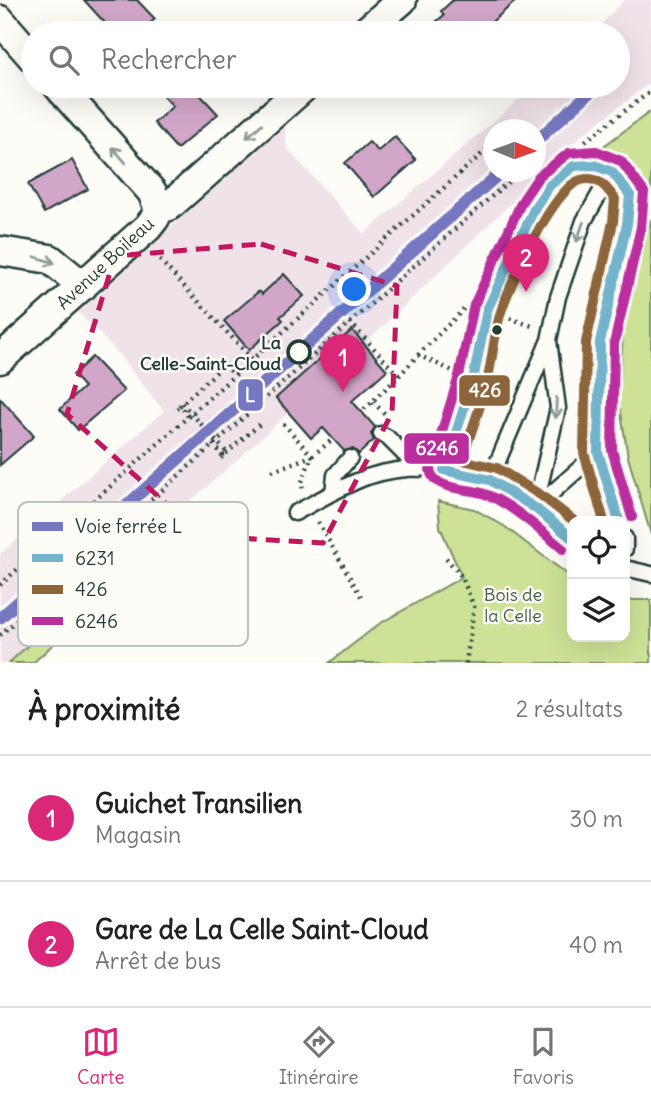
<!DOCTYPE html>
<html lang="fr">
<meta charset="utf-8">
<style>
body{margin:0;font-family:Delius,sans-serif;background:#f2f2f2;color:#202124}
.controls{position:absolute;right:21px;bottom:21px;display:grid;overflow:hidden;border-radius:14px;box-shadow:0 7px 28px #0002}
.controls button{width:63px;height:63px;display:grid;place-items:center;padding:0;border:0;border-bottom:2px solid #e0e0e0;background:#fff;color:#202124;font:35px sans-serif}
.compass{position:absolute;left:483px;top:119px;width:63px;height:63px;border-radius:50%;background:#fff;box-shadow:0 7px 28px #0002;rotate:91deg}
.you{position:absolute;left:355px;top:290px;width:24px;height:24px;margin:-18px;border:5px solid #fff;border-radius:50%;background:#1a73e8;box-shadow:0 0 0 10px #1a73e833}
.badge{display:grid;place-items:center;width:46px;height:46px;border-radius:50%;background:#db2777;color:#fff;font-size:23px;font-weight:700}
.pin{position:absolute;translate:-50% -58px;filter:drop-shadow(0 2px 4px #0008)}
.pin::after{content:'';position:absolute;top:37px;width:24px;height:21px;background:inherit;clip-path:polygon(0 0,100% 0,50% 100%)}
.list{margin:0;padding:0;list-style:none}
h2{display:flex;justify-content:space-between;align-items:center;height:91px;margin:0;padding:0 28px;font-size:30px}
h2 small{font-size:23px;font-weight:400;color:#757577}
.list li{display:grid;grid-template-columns:46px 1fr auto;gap:21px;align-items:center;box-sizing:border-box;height:126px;padding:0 28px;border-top:2px solid #e0e0e0}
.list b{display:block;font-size:26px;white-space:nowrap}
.list p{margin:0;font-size:23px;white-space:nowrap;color:#757577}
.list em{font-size:23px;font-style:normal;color:#757577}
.icon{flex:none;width:38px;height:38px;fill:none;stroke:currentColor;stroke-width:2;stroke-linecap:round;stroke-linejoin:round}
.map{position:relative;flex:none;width:651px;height:663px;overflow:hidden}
.search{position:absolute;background:#fff;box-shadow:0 7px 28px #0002;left:21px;right:21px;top:21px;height:77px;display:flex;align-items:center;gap:18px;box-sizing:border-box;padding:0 24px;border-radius:38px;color:#757577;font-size:26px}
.sheet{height:343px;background:#fff}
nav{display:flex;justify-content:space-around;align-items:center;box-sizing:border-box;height:98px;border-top:2px solid #e0e0e0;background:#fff;font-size:19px;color:#757577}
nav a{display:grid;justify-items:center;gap:4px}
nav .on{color:#db2777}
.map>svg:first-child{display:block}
.built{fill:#f0e2e9;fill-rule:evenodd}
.green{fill:#cde297;stroke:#769066;stroke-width:2}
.building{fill:#d2a6c9;stroke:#1f3d34;stroke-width:2}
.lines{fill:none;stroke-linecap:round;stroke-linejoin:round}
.lane-casing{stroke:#1f3d34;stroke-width:19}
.street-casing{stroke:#1f3d34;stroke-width:33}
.path{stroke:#1f3d34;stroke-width:4.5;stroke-dasharray:2 5;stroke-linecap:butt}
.lane{stroke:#fdfcf7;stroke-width:14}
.street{stroke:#fdfcf7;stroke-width:28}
.path-bridge{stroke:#1f3d34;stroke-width:4.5;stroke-dasharray:2 5;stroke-linecap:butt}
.bus-1-casing{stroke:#fdfcf7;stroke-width:16}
.bus-2-casing{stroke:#fdfcf7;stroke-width:16}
.bus-3-casing{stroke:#fdfcf7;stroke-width:16}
.bus-1{stroke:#73b3cb;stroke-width:10}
.bus-2{stroke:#8d653a;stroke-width:10}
.bus-3{stroke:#bb2e9e;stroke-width:10}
.rail-1-casing{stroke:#fdfcf7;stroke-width:18}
.rail-1{stroke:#7577c0;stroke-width:12}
.oneway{stroke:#8e9c96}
.marked{fill:none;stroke:#c2185b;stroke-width:5;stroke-dasharray:14 9;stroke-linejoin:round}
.bus-dot{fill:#1f3d34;stroke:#fdfcf7;stroke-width:2.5}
.stop-dot{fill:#fdfcf7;stroke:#1f3d34;stroke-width:3.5}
.labels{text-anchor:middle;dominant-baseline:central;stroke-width:5;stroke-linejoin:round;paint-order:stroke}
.street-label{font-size:18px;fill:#1f3d34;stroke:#fdfcf7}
.stop-label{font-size:18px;font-weight:bold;fill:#1f3d34;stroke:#fdfcf7;text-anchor:end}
.park-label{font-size:18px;fill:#425e48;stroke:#fdfcf7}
.key{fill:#fdfcf7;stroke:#bac3bc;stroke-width:2}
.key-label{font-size:19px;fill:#1f3d34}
.line-badge{stroke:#fdfcf7;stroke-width:2.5}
.badge-label{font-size:19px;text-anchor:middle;font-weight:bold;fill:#fff}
</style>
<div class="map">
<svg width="651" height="663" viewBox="0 0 651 663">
<rect width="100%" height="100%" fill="#fdfcf7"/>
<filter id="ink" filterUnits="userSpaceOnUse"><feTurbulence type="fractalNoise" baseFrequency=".0143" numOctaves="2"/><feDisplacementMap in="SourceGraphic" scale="14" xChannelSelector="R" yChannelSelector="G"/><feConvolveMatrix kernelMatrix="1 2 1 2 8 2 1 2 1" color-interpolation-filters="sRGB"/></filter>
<g filter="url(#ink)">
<path class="built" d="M624,0H651V82L581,136L377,332L226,470L63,612L9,663H0V554L164,411L114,349L76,310L285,126L287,148L364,234L534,86H618V33H593ZM494,130H536V172H494Z"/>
<path class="green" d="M651,111V196C643,168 623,161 597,151Z
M651,219V535L628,457L619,400L623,333L629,290Z
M438,501L474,509L504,526L572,578V637H625V600H651V663H329L379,624L462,577L440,527Z
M63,612L75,624L33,663H9Z"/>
<path class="building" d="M84,0H137L155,19L139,33H114Z
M453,0H517L479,33H423L444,15L441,11Z
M154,86H192L218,114L177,149L154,123L173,106Z
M395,137L416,160L374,197L345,163L369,142L378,151Z
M72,160L88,189L44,213L28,184Z
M284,274L304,296L280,317L283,320L249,350L224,321L259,291L262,294Z
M352,330L387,370L352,401L375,427L371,434L374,440L359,454L353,449L344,451L323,428L311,438L276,398Z
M92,357L124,391L78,430L60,409L84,387L73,375Z
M0,398L34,436L0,465Z"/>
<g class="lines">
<g class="lane-casing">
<path id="lane" d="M381,434L387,437L419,469
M444,470L473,380L487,310L498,283L535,207L550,185L574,166L594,165L612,172L630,195L627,224L600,342L598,452L619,521
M490,480L549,340L558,297L584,221L612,172
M333,493L335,475L350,458
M536,507L598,452
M535,508L558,408L549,341
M295,513C318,501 342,486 367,477C404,465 453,465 489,480C518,492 547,518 572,538
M625,538V549
M625,568L651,574"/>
</g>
<g class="street-casing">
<path id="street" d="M0,20L33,58
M364,33L402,0
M58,86L152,192L159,209
M159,209L169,206L305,86
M0,251L50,259L83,286
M0,359L148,227L155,218L159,209"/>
</g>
<path class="path" d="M582,147L584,142L651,91
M155,255L252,359
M503,316L535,327
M350,322L399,376L361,412
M418,355L469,304
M399,376L418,355L455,372
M490,385L508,391
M373,402L386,415
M188,416L181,407L176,409L225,364L234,375
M213,444L223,455L220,459L262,422
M272,471L312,456L283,423
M303,488L301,484L312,456L333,439
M318,522L363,600
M446,558L462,577L474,607L466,663
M0,585L494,143
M0,635L519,172"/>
<use href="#lane" class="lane"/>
<use href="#street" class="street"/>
<path class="path-bridge" d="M182,403L227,453"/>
<g class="bus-1-casing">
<path id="bus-1" d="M444,470L473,380L487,310L535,207L550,185L574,166L594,165L612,172L630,195L627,224L600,342L598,452L619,521
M444,470L490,480L535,508L572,538"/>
</g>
<g class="bus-2-casing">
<path id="bus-2" d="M574,521L542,496L497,468L462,460C470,434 480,409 487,383C492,361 494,337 500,315C508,288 554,186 581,180C598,175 607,188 615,199L613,222L586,342L584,453L604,521"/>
</g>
<g class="bus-3-casing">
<path id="bus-3" d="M563,549C542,532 507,500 482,493C465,488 434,490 430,470L459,376L474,305L522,201L539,176L569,153L596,151L621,161L644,192L641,227L614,344L612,450L632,517"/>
</g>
<use href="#bus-1" class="bus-1"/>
<use href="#bus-2" class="bus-2"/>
<use href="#bus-3" class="bus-3"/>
<g class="rail-1-casing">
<path id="rail-1" d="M536,141L597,86
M0,618L501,172"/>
</g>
<use href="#rail-1" class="rail-1"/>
</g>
<defs><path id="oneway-shaft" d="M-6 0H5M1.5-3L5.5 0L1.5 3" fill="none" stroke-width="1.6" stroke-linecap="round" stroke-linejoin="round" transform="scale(1.75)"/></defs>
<g class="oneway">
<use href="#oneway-shaft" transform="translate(254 131) rotate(138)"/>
<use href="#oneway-shaft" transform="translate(119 155) rotate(-131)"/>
<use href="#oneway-shaft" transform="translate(580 232) rotate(109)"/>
<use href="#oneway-shaft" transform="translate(45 260) rotate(18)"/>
<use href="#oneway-shaft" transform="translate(556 408) rotate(92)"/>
</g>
</g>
<path class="marked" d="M261,244L397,286L392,413L323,543L202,536L67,414L115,256Z"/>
<circle class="bus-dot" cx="497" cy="330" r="6"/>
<circle class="stop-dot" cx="299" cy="352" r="11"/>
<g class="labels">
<g class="street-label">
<text transform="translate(105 263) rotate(-43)">Avenue Boileau</text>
</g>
<g class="stop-label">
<text x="281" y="342">La<tspan x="281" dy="21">Celle-Saint-Cloud</tspan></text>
</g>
<g class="park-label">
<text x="513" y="594">Bois de<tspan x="513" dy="21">la Celle</tspan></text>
</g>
</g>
<rect x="18" y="502" width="230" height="144" rx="10" class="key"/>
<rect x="32" y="522" width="31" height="9" fill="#7577c0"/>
<rect x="32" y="554" width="31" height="8" fill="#73b3cb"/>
<rect x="32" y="585" width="31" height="9" fill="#8d653a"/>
<rect x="32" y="617" width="31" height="8" fill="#bb2e9e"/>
<g class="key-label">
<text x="75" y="533">Voie ferrée L</text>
<text x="75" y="565">6231</text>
<text x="75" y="596">426</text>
<text x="75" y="628">6246</text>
</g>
<g class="line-badge">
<rect x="458" y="374" width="53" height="33" rx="7" fill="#8d653a"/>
<rect x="237" y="378" width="27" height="34" rx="7" fill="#7577c0"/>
<rect x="403" y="432" width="67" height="33" rx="7" fill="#bb2e9e"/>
</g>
<g class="badge-label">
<text x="485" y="397">426</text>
<text x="250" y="402">L</text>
<text x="437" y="455">6246</text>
</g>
</svg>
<div class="controls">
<button><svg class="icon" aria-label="locate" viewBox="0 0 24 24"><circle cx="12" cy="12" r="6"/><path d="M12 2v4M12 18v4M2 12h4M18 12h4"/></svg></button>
<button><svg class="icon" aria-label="layers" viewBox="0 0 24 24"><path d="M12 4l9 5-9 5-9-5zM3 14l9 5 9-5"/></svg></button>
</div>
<svg class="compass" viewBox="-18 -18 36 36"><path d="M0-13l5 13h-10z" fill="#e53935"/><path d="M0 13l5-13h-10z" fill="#757577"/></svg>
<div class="you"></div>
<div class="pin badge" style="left:343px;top:392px">1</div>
<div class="pin badge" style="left:526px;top:292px">2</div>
<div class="search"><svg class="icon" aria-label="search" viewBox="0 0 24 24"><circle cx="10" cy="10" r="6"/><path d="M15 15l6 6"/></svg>Rechercher</div>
</div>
<section class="sheet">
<h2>À proximité<small>2 résultats</small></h2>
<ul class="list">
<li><span class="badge">1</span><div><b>Guichet Transilien</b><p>Magasin</p></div><em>30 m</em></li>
<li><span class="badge">2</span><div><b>Gare de La Celle Saint-Cloud</b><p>Arrêt de bus</p></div><em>40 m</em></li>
</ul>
</section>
<nav>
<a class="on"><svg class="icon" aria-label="map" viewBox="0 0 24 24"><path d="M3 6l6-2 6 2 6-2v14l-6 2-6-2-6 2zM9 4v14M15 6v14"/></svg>Carte</a>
<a><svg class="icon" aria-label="directions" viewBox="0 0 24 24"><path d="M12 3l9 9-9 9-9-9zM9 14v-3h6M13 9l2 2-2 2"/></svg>Itinéraire</a>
<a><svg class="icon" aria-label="saved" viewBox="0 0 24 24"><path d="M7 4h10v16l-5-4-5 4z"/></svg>Favoris</a>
</nav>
